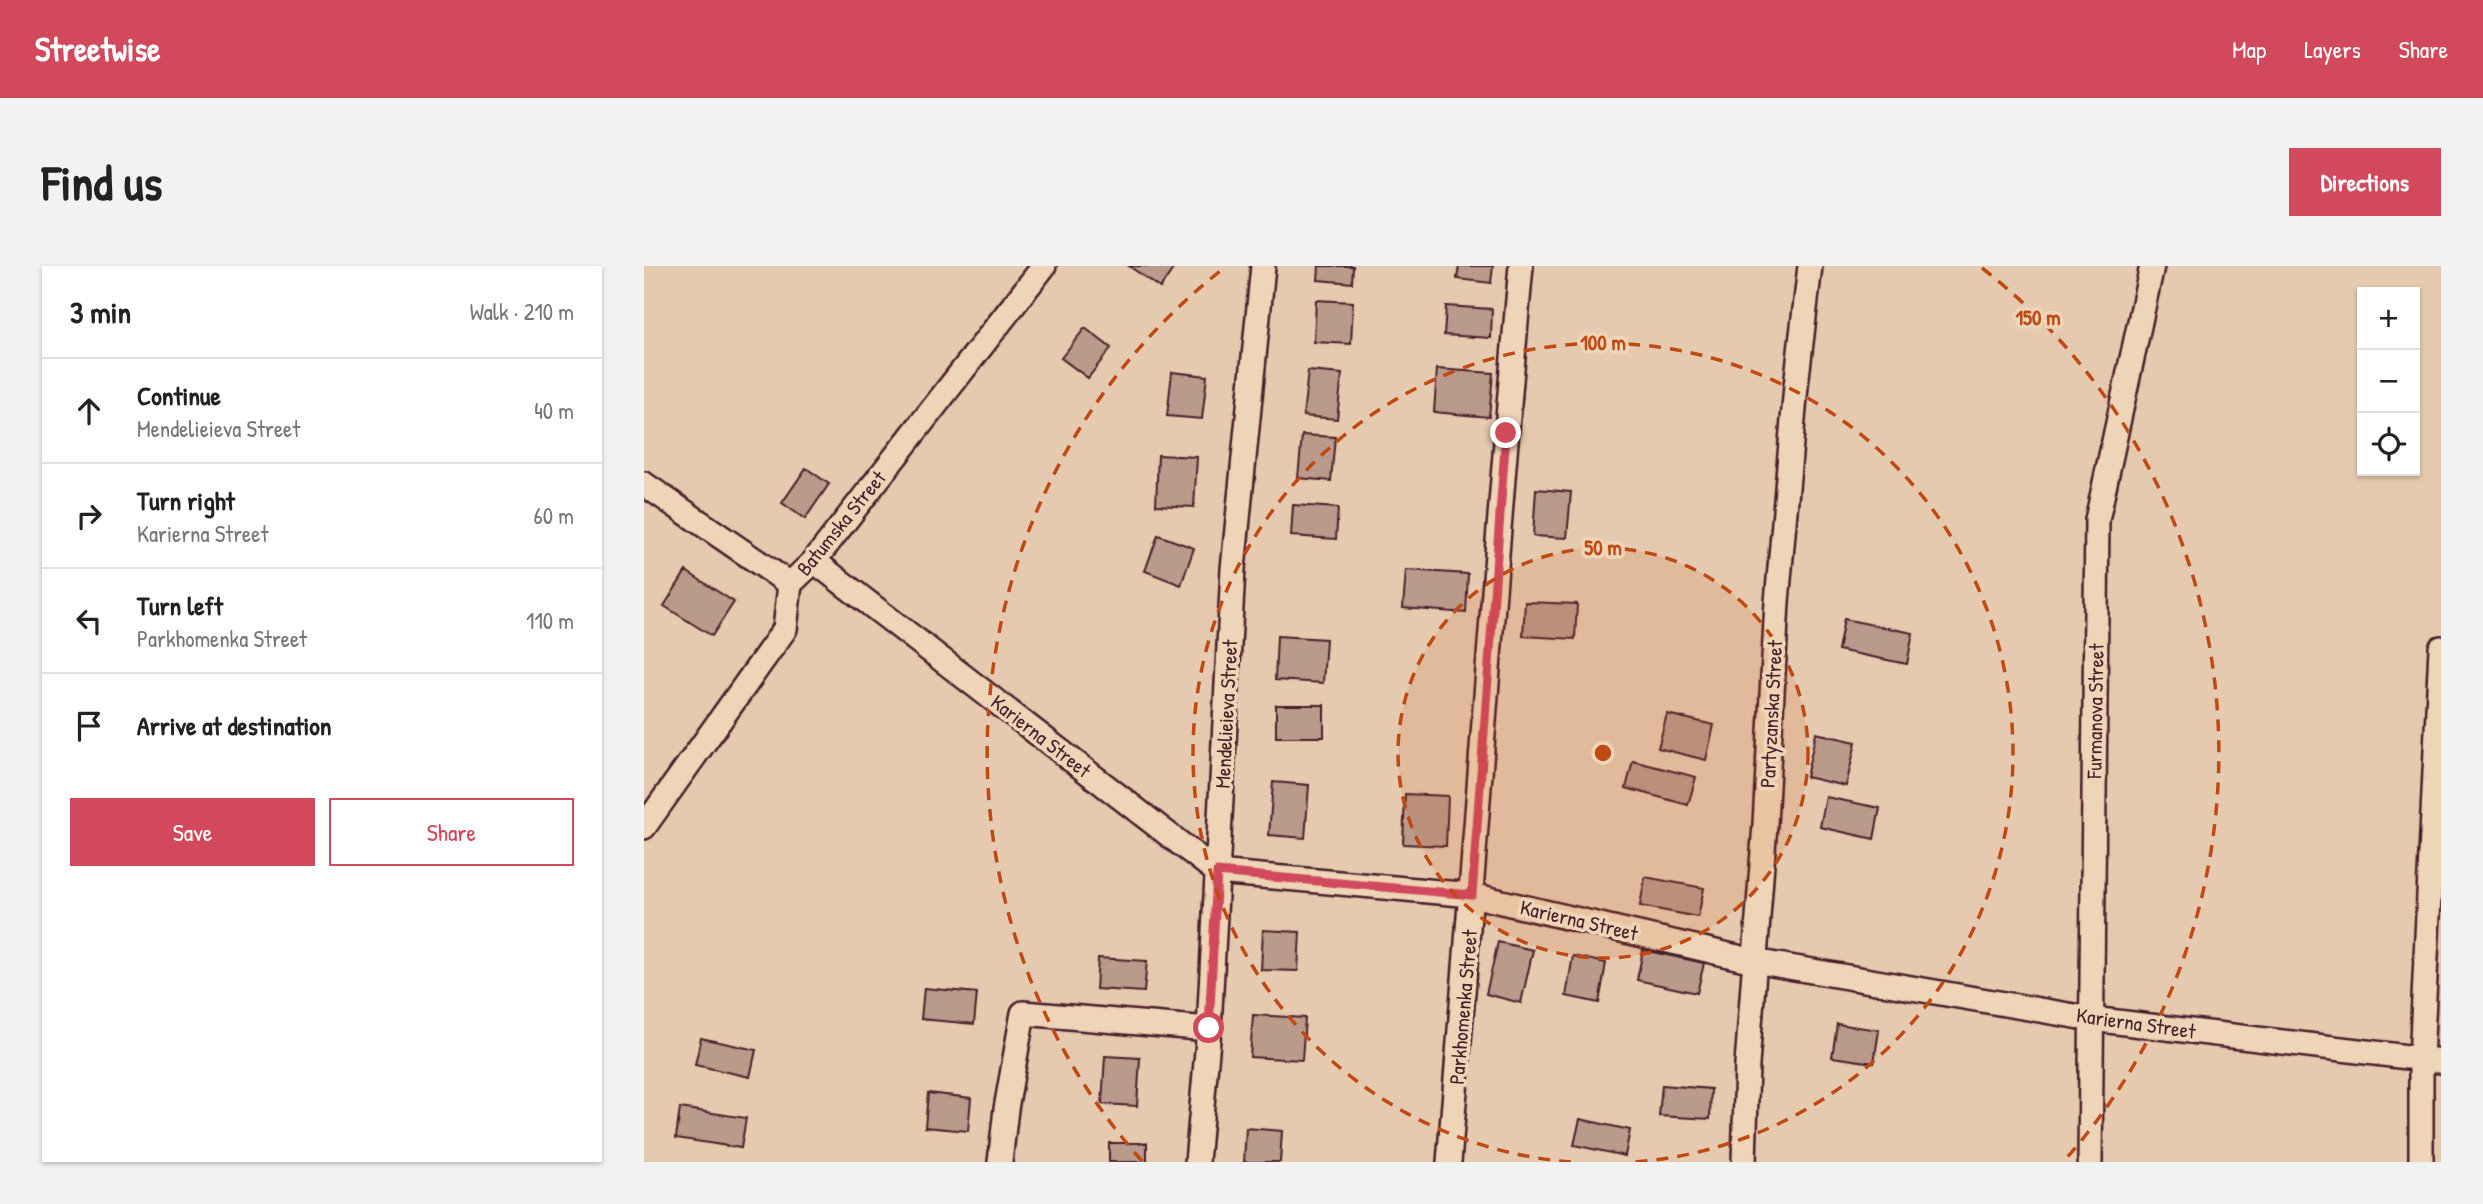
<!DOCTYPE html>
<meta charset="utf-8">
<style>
body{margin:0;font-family:"Patrick Hand",sans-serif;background:#f2f2f2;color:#222}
.controls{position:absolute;right:21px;top:21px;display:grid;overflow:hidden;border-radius:0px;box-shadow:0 2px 5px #0004}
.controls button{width:63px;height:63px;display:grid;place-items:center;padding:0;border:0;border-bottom:2px solid #e0e0e0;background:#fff;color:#222;font:35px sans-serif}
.stop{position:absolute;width:21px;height:21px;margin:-16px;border:5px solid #d1495b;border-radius:50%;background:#fff}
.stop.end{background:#d1495b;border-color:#fff;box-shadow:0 2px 7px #0008}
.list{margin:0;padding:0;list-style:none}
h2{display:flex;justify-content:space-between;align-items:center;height:91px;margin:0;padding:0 28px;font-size:30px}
h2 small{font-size:23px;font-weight:400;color:#767676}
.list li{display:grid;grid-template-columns:46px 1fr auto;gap:21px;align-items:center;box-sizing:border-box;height:105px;padding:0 28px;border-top:2px solid #e0e0e0}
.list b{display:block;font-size:26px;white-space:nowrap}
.list p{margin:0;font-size:23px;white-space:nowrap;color:#767676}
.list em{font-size:23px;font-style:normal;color:#767676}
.actions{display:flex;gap:14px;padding:21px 28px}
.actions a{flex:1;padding:16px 0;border:2px solid #d1495b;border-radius:0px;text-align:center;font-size:24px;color:#d1495b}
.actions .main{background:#d1495b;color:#fff}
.icon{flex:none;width:38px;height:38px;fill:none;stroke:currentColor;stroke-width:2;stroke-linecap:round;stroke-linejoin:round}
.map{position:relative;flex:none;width:1797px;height:896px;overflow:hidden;border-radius:0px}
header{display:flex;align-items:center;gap:42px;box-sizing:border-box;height:98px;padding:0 35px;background:#d1495b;color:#fff}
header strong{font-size:33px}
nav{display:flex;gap:38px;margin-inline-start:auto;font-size:24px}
.intro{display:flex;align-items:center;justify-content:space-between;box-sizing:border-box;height:168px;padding:0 42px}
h1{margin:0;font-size:49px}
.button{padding:18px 32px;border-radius:0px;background:#d1495b;color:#fff;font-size:24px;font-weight:700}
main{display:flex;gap:42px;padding:0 42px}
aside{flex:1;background:#fff;border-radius:0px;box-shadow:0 2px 5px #0004}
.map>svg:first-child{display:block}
.building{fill:#ba9a8a;stroke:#4a1f2b;stroke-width:2}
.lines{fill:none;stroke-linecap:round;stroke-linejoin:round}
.minor-casing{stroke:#4a1f2b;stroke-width:28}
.minor{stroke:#efd5b7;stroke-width:23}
.route{stroke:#d1495b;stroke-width:9}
.ring{fill:none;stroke:#c04a14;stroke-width:3.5;stroke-dasharray:12 9}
.labels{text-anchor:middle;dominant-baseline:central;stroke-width:7;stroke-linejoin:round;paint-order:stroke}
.street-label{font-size:21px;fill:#4a1f2b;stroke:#efd5b7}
.centre{fill:#c04a14;stroke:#efd5b7;stroke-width:3.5}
.ring-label{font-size:21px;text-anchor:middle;font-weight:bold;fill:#c04a14;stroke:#efd5b7;stroke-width:7;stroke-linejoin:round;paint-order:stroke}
</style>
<header>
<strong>Streetwise</strong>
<nav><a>Map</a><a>Layers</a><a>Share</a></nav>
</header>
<div class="intro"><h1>Find us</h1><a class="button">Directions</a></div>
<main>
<aside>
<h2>3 min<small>Walk · 210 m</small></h2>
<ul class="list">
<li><svg class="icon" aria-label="ahead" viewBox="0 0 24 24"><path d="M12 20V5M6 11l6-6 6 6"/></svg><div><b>Continue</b><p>Mendelieieva Street</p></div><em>40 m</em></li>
<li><svg class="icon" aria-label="right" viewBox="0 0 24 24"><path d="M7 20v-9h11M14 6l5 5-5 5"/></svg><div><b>Turn right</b><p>Karierna Street</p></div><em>60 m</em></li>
<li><svg class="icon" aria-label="left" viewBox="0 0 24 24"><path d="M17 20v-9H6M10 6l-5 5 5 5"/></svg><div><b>Turn left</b><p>Parkhomenka Street</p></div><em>110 m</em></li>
<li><svg class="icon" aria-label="arrive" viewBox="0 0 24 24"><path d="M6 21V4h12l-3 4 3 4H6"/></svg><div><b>Arrive at destination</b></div></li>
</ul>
<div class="actions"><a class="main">Save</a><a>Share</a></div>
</aside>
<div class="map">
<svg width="1797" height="896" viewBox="0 0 1797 896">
<rect width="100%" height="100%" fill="#e5caaf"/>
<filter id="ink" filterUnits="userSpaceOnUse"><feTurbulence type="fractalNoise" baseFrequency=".0143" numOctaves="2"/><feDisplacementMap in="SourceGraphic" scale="14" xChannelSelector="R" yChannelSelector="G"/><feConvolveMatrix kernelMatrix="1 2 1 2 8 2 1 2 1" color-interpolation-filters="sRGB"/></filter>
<g filter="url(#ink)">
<path class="building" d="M485,0H531L516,22Z
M675,0H709L708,17L674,14Z
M815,0H849L847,17L813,13Z
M672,34L709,36L707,78L670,76Z
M802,40L848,43L847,72L800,69Z
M441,62L467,82L444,112L417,92Z
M793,103L849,107L845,151L790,146Z
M664,105L698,108L693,153L659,150Z
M528,106L563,110L558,153L523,150Z
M658,169L691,171L687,215L654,212Z
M514,189L553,191L550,241L512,239Z
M162,202L185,218L161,253L138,237Z
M892,223L927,226L923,272L889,270Z
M649,239L694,242L692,273L647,270Z
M514,269L550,282L537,319L501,305Z
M762,304L824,308L822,347L759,342Z
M42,305L90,336L68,370L20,340Z
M881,336L933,338L931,373L879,370Z
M1200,353L1269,367L1263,398L1194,384Z
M633,370L682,373L679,417L631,414Z
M632,439H680V471H632Z
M1023,448L1070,459L1062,494L1014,482Z
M1172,467L1212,476L1202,520L1162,511Z
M989,495L1052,511L1044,539L982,522Z
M629,516L665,519L661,572L625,569Z
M761,528L804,530L802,580L759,578Z
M1182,531L1236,542L1230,573L1176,561Z
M1001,611L1060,622L1054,651L996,640Z
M619,664L656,666L654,705L617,704Z
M854,676L889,684L877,737L842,728Z
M999,684L1060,697L1053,727L993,714Z
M929,690L962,697L955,737L922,730Z
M454,692L503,695L500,726L452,723Z
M280,722L333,727L330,758L277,753Z
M609,749L661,752L658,794L606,791Z
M1193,758L1235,764L1230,797L1188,791Z
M57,772L112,784L106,811L51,799Z
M461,790L496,792L493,840L458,838Z
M1018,819L1067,823L1066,853L1015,850Z
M284,827L327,832L324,865L281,861Z
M36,842L102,852L97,882L32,872Z
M936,853L986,864L981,890L930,879Z
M602,862L638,865L636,896H600Z
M465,877H503V896H465Z"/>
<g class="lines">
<g class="minor-casing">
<path id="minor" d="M0,218L146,318
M170,295L573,606L828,629L1110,695L1448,753L1797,795
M0,561L141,363L146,318L170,295L400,0
M356,896L362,843L379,747L565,763
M553,896L565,763L589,303L619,0
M805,896C831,597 850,298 877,0
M1100,896L1103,799L1121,558L1133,336L1152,120L1166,0
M1446,896L1453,254L1508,0
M1777,896V794L1797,382"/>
</g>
<use href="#minor" class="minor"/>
</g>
</g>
<g class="lines" filter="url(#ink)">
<path class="route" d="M565,762L573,606L828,629L862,167"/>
</g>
<circle cx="959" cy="487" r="205" fill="#c04a14" fill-opacity=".12"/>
<g class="ring">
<circle cx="959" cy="487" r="205"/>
<path d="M927 896A410 410 0 1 1 991 896"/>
<path d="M498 895A615 615 0 0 1 580 2M1338 2A615 615 0 0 1 1420 895"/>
</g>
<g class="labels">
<g class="street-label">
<text transform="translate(197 257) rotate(-51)">Batumska Street</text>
<text transform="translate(1451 445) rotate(-89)">Furmanova Street</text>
<text transform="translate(582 448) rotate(-87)">Mendelieieva Street</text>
<text transform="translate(1127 448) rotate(-87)">Partyzanska Street</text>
<text transform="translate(397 470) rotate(38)">Karierna Street</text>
<text transform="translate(935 654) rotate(13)">Karierna Street</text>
<text transform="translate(819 741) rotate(-85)">Parkhomenka Street</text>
<text transform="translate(1492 757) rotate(8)">Karierna Street</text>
</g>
</g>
<circle cx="959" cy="487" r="10" class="centre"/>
<g class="ring-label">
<text x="1394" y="59">150 m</text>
<text x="959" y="84">100 m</text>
<text x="959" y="289">50 m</text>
</g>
</svg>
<div class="controls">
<button>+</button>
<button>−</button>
<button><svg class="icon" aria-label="locate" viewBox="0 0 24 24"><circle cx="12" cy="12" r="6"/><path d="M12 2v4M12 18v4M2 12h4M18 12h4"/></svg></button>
</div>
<div class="stop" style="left:565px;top:762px"></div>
<div class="stop end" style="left:862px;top:167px"></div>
</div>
</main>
